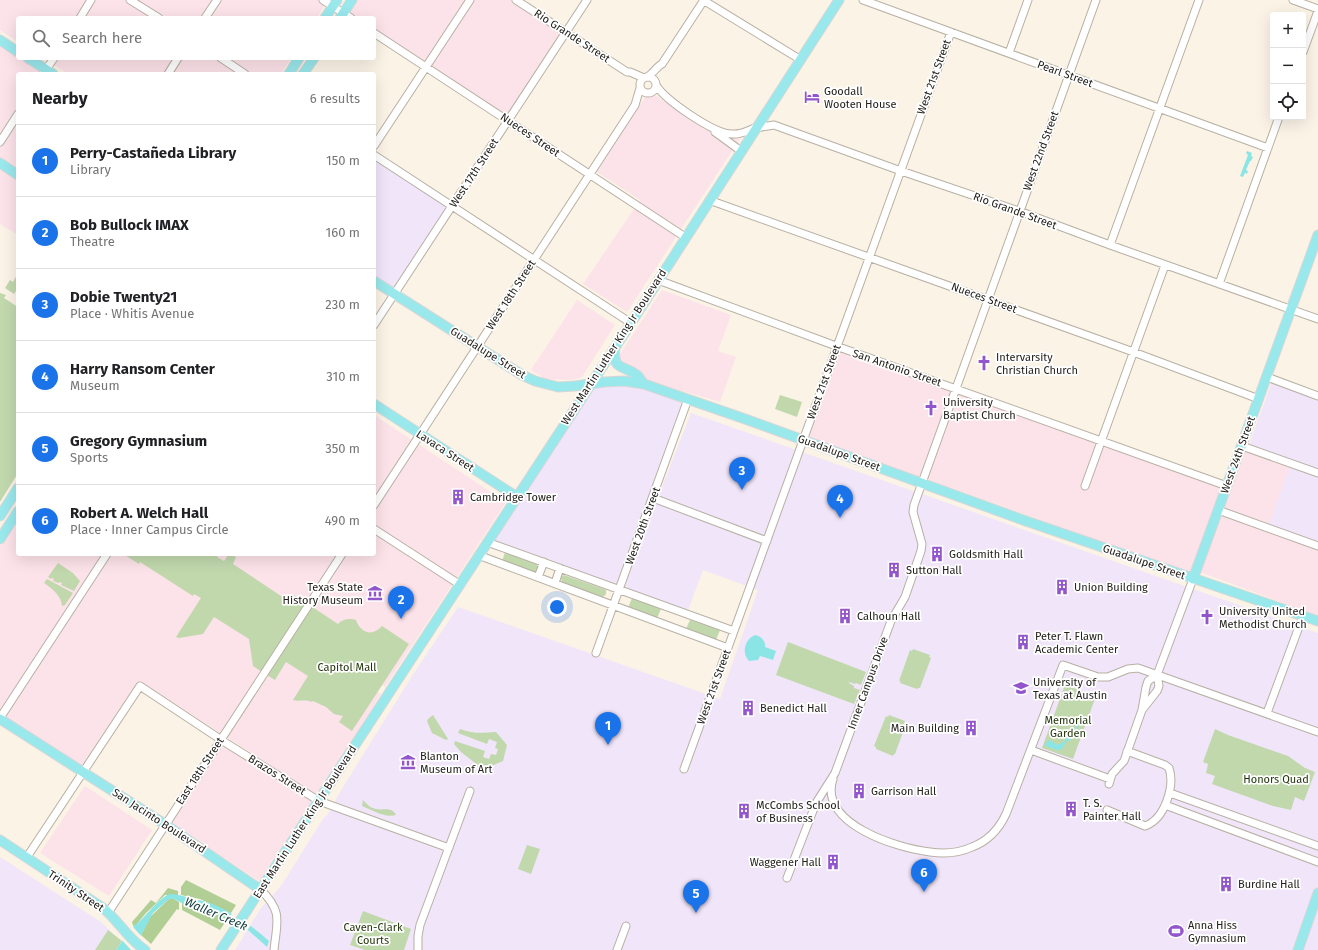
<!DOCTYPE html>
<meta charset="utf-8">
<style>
body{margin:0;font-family:"Fira Sans",sans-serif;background:#f2f2f2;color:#202124}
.controls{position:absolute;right:12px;top:12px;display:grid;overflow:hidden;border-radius:4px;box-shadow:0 4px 16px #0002}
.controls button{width:36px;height:36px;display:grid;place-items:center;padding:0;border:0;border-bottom:1px solid #e0e0e0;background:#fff;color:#202124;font:20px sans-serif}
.you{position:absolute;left:557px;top:607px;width:14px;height:14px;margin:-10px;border:3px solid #fff;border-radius:50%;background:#1a73e8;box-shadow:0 0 0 6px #1a73e833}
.badge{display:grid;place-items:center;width:26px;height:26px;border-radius:50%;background:#1a73e8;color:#fff;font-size:13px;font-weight:700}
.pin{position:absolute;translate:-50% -33px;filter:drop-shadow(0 1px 2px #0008)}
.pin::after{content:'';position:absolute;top:21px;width:14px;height:12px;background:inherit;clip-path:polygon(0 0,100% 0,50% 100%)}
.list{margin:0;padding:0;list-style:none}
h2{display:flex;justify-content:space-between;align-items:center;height:52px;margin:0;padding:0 16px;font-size:17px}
h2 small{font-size:13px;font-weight:400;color:#757577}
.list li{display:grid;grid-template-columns:26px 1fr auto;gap:12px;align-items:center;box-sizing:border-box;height:72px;padding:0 16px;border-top:1px solid #e0e0e0}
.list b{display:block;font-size:15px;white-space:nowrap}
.list p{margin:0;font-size:13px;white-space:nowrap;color:#757577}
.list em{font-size:13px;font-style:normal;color:#757577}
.icon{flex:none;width:22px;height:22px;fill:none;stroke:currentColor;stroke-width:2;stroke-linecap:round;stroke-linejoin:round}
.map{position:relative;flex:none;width:1318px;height:950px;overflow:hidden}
.search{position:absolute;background:#fff;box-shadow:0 4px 16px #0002;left:16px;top:16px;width:360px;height:44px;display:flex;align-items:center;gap:10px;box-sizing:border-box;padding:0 14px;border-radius:4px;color:#757577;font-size:15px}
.panel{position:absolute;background:#fff;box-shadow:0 4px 16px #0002;left:16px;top:72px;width:360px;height:484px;border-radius:4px}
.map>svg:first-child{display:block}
.commercial{fill:#fce2e9}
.education{fill:#f1e5f9}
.green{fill:#c1d8ad}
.forest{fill:#b1cf95}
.water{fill:#8ce5e5}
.pier{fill:#fbf3e6}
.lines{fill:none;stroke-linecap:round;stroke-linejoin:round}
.minor-casing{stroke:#b7b0a3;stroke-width:9}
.major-casing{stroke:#d8d7d6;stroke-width:11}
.minor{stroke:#fff;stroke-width:7}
.major{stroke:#99e8ec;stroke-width:9}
.labels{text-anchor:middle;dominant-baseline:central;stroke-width:3.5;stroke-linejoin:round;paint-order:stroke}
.street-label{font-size:11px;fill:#24211c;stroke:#fff}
.poi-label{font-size:11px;fill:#24211c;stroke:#fff;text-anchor:start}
.park-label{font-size:11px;fill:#1d3005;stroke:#fff}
.water-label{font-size:12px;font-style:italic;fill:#174141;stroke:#fff}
</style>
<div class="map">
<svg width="1318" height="950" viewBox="0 0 1318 950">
<rect width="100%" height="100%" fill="#fbf3e6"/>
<path class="commercial" d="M0,0H328L317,18H18V42L0,30Z
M355,0H511L567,34L510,118L374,30V18H355L347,13Z
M0,45L18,57V58H20L44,74H18V235L0,224Z
M43,58H291L281,74H68Z
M649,91L705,129L729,137H741L627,312L583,284L640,200L597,172Z
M662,290L731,315L718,351L736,357L720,402L645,380L622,365L618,357Z
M577,300L615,325L582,377L573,380L546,379L531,370Z
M840,351L953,391L920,478L808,437Z
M958,393L1223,487L1191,574L927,479Z
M374,415L506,502L385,687L183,554H374Z
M1246,448L1291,463L1318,548V616L1200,572Z
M18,518V554H168L381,694L317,796L140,681L84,768L0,714V546Z
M222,743L312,801L259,881L171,823Z
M85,786L152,830L109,896L40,853Z"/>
<path class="education" d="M374,155L452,206L395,294L374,281Z
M624,381L688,399L619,590L487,542L590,385Z
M1272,381L1318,398V546L1268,528L1291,463L1248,448Z
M691,413L1318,633V950H235L261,908L281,886L323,819L328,814L340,792L412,676L458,607L720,699L758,590L703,570L687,613L622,589Z
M0,857L101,922L130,950H0Z"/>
<path class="green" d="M18,273V288L14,294L5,288L10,280L13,282Z
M0,293L6,295L4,298L18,307V473L0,502Z
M780,395L802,402L797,417L775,409Z
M505,552L536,564L539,567L536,572L535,573L502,562Z
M123,554H218L217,557L224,561L229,554L236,557L233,564L290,602L294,595L338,624C342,619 350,618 356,620C360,633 373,637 382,626L409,644L352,731L339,722L343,716L334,714L326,707L313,701L312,702C305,699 299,702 293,700L308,676L286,662L275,680L253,666L249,639L214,617L203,634L179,638L176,637L201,598L194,594L193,596L140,562L139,564Z
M58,563L73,573L80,581L74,591L61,585L62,583L60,582L59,583L53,581L54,579L52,578L51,579L48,577Z
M564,575L604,589L606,590V594L602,598L562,583L561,577Z
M47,579L73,593L65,605L62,606C62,597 52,588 44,583Z
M632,598L661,609L657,618L628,608Z
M690,620L720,630L716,640L686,629Z
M788,642L866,672L861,685L856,683L855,684L849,682V683L854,686V688L860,690L854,704L776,675Z
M913,649L930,655L929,657L931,658L920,688H918L917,689L900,683L901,681H899L910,650L912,651Z
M1065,685L1096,696L1073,759L1042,748Z
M433,715L448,739L446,740L432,733L427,721L428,719Z
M889,715L905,721L904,724H906L895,754H894L893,756L876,749V747L874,746L886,716L888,717Z
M460,729C473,734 482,733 496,732L507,745L503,761L489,767L488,766H479L461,752L454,744L455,741L485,751L483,757L489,759L491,754L496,755L498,749L495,748L497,742L489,739L487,744L458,733Z
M1215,729L1228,735L1288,756L1305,768L1315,772L1304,801L1295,797L1291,810L1273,806L1212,784L1215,776L1206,773L1208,764L1203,762Z
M363,800C366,803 369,807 373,808C381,812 391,805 396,815C383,818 373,810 362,806Z
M527,845L540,849L531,874L518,869Z
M363,911L411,929L404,950H365L350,945Z
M108,930L122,941L116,950H95Z"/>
<path class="forest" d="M186,880L236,905L231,913L200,899L181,895V887Z
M168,888L178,891V895H165L146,913L136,925L133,926L132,922L151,900L156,903Z
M169,899H174L179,902V910L177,909L151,944L141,935L150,917Z
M182,903L202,908L228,918L220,930L182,910Z"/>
<path class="water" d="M1247,151L1252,153L1251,156L1253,157L1251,161H1250L1246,170L1248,171L1247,174L1245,173L1243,177L1240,176L1248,155L1246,153Z
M755,635C761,636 766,641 765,647L776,651L773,660L760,656L758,660L749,661C741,653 745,639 755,635Z
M1080,718L1082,719C1081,725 1080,723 1077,728C1076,729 1073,737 1071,740L1067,741L1061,750H1057L1045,746L1046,743L1049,740L1058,745L1065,741L1067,736C1074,732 1077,726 1080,718Z
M170,894C178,894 186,897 194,899C221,903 250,924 269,941L267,947L248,930L232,920L202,908L186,905L174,899H169L153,913L133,950H116L133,926C141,924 158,897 170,894Z"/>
<path class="pier" d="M233,912L245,919L251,925L246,932L227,920Z
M132,924L134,928L142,937L135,950H131L121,939Z"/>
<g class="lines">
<g class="minor-casing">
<path id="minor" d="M130,0L159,18
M323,0L351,18
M516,0L627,72H630L644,78
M703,0L801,60
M863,0L1268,148
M1293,0L1318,9
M80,18L91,0
M205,18L217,0
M374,33L685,237
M1303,52L1318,11
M1009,53L1028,0
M221,58L245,74
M43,74L54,58
M168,74L178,58
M647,77C653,74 657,66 662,64L704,0
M640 85a8 8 0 1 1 16 0a8 8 0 1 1-16 0Z
M656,85C665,100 714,134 732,134C740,135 747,131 755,128C761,127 768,126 774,125L901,171L1019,211L1110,245L1318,319
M715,132L741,151
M0,142L18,114
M374,146L470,0
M374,155L631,323
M709,200L1128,350L1259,399
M1110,245L1199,0
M658,280L836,346L1227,486
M1219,284L1279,117
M374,325L587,0
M1267,377L1318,396
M1242,446L1318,473
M1085,486L1165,265
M653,498L767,541
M374,505L635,105L640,88
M1218,510L1318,546
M374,529L459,584
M487,542L734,631
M478,555L728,648
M538,577L544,562
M555,583L560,568
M596,653L688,399
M1142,710L1157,691L1159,686L1157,675L1193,579
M1267,713L1303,616
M0,718L107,554
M1031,750L1110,779
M684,769L951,32
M833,779C818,824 897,848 930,852C944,854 959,853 972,847C988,841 999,829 1006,814L1063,665L1098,677H1108L1128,669L1138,668L1318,732
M1109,784L1112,774L1124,761L1142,710L1146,687L1148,681L1157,675
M1170,793L1318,846
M1165,805L1318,862
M1107,810L1145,826C1165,819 1175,786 1169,768L1165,765L1127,751
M27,857L140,686L226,743L319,801L449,848
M787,878L816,803L835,773L891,621L905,597L921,551L922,544L913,512L914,505L1096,0
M261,890C283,912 277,921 274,950
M108,913L342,554
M418,950V936L420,925L470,791
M617,950L626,926"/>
</g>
<g class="major-casing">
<path id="major" d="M325,18L337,0
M340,18L352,0
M0,40L18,52
M28,58L53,74
M289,74L299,58
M303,74L314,58
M0,163L18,175
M374,281L522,375L535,381L558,387L575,386L604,382L624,381L644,384L748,420L1026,521L1318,621
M615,347C612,372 624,364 638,376C640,378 642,382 644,384
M374,404L517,497
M0,516L18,488
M0,539L18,511
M1193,579L1318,235
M0,719L166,825L261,890
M0,840L103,908C118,920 128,939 145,950
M221,950L631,323L839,0
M1298,950L1318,893"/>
</g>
<use href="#minor" class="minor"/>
<use href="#major" class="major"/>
</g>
<defs>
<g id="hotel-bare" transform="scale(1.2)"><path d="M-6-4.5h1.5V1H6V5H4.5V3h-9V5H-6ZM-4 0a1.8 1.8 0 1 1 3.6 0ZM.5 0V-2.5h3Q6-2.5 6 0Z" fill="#9355cb" stroke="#fff" stroke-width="2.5" paint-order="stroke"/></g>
<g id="church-bare" transform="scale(1.2)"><path d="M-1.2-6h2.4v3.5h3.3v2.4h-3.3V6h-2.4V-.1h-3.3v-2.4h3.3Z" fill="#9355cb" stroke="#fff" stroke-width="2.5" paint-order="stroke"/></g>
<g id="building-bare" transform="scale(1.2)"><path d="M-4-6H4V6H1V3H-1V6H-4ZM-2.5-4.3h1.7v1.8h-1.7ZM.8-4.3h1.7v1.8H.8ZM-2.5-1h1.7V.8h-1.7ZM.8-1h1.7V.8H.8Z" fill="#9355cb" stroke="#fff" stroke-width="2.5" paint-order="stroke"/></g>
<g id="museum-bare" transform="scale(1.2)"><path d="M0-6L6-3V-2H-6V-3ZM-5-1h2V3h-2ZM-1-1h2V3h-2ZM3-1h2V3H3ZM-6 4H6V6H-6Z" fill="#9355cb" stroke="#fff" stroke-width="2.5" paint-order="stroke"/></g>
<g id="university-bare" transform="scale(1.2)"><path d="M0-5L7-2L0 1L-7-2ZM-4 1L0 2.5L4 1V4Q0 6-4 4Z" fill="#9355cb" stroke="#fff" stroke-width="2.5" paint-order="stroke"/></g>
<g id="stadium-bare" transform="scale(1.2)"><path d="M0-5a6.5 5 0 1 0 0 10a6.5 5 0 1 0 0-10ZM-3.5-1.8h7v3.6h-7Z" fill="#9355cb" stroke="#fff" stroke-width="2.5" paint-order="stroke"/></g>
</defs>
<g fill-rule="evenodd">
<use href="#hotel-bare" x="812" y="97"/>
<use href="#church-bare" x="984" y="363"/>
<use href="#church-bare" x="931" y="408"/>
<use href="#building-bare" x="458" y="497"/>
<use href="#building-bare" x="937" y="554"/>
<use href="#building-bare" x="894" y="570"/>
<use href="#building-bare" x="1062" y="587"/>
<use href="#museum-bare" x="375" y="593"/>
<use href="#building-bare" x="845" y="616"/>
<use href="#church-bare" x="1207" y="617"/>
<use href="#building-bare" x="1023" y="642"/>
<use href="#university-bare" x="1021" y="688"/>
<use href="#building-bare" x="748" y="708"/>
<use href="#building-bare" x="971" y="728"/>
<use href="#museum-bare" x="408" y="762"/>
<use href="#building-bare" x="859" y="791"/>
<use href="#building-bare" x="1071" y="809"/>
<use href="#building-bare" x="744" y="811"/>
<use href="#building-bare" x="833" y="862"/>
<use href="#building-bare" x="1226" y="884"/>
<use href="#stadium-bare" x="1176" y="931"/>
</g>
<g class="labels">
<g class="street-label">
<text transform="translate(572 36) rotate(33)">Rio Grande Street</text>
<text transform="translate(1065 74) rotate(20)">Pearl Street</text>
<text transform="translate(934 77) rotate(-70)">West 21st Street</text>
<text transform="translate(530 135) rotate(34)">Nueces Street</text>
<text transform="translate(1041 151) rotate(-70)">West 22nd Street</text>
<text transform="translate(474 173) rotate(-57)">West 17th Street</text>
<text transform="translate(1015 211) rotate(20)">Rio Grande Street</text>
<text transform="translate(511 295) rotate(-57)">West 18th Street</text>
<text transform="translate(984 298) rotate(20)">Nueces Street</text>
<text transform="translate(614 347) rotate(-57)">West Martin Luther King Jr Boulevard</text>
<text transform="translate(488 353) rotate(32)">Guadalupe Street</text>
<text transform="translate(897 368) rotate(19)">San Antonio Street</text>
<text transform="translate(824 382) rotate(-70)">West 21st Street</text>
<text transform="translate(445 451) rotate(33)">Lavaca Street</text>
<text transform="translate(839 453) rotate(20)">Guadalupe Street</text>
<text transform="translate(1238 455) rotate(-70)">West 24th Street</text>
<text transform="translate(643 526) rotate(-70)">West 20th Street</text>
<text transform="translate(1144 562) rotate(19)">Guadalupe Street</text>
<text transform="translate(868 683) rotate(-70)">Inner Campus Drive</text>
<text transform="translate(714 687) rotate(-70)">West 21st Street</text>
<text transform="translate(200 771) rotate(-57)">East 18th Street</text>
<text transform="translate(277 775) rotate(32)">Brazos Street</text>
<text transform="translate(159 821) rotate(33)">San Jacinto Boulevard</text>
<text transform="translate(305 822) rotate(-57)">East Martin Luther King Jr Boulevard</text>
<text transform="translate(76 891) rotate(34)">Trinity Street</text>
</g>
<g class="poi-label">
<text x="824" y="91">Goodall<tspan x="824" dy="13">Wooten House</tspan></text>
<text x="996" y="357">Intervarsity<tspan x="996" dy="13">Christian Church</tspan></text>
<text x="943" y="402">University<tspan x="943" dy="13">Baptist Church</tspan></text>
<text x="470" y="497">Cambridge Tower</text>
<text x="949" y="554">Goldsmith Hall</text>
<text x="906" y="570">Sutton Hall</text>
<text x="363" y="587" text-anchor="end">Texas State<tspan x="363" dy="13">History Museum</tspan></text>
<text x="1074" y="587">Union Building</text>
<text x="1219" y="611">University United<tspan x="1219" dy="13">Methodist Church</tspan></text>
<text x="857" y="616">Calhoun Hall</text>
<text x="1035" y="636">Peter T. Flawn<tspan x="1035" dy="13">Academic Center</tspan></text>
<text x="1033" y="682">University of<tspan x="1033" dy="13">Texas at Austin</tspan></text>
<text x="760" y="708">Benedict Hall</text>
<text x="959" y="728" text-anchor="end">Main Building</text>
<text x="420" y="756">Blanton<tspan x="420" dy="13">Museum of Art</tspan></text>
<text x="871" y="791">Garrison Hall</text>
<text x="1083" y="803">T. S.<tspan x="1083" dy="13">Painter Hall</tspan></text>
<text x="756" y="805">McCombs School<tspan x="756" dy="13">of Business</tspan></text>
<text x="821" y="862" text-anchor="end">Waggener Hall</text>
<text x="1238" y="884">Burdine Hall</text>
<text x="1188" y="925">Anna Hiss<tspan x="1188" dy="13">Gymnasium</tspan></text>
</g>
<g class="park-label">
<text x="347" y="667">Capitol Mall</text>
<text x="1068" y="720">Memorial<tspan x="1068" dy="13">Garden</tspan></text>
<text x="1276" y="779">Honors Quad</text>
<text x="373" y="927">Caven-Clark<tspan x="373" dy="13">Courts</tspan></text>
</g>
<g class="water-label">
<text transform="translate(216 914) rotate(23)">Waller Creek</text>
</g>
</g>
</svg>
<div class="controls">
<button>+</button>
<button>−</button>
<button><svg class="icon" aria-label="locate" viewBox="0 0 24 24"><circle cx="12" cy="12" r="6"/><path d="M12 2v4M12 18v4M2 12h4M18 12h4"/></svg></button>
</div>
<div class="you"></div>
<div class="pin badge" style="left:608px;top:745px">1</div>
<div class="pin badge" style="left:401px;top:619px">2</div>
<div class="pin badge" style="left:742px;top:490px">3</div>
<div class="pin badge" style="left:840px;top:518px">4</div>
<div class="pin badge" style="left:696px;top:913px">5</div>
<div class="pin badge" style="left:924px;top:892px">6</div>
<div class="search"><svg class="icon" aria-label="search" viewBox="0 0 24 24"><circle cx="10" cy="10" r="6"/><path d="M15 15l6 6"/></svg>Search here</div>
<section class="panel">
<h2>Nearby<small>6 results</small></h2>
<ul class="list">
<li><span class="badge">1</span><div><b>Perry-Castañeda Library</b><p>Library</p></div><em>150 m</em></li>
<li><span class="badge">2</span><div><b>Bob Bullock IMAX</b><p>Theatre</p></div><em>160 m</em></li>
<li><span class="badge">3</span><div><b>Dobie Twenty21</b><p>Place · Whitis Avenue</p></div><em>230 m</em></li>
<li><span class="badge">4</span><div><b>Harry Ransom Center</b><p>Museum</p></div><em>310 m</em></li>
<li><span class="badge">5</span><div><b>Gregory Gymnasium</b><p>Sports</p></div><em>350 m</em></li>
<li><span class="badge">6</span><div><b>Robert A. Welch Hall</b><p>Place · Inner Campus Circle</p></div><em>490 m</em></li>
</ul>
</section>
</div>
